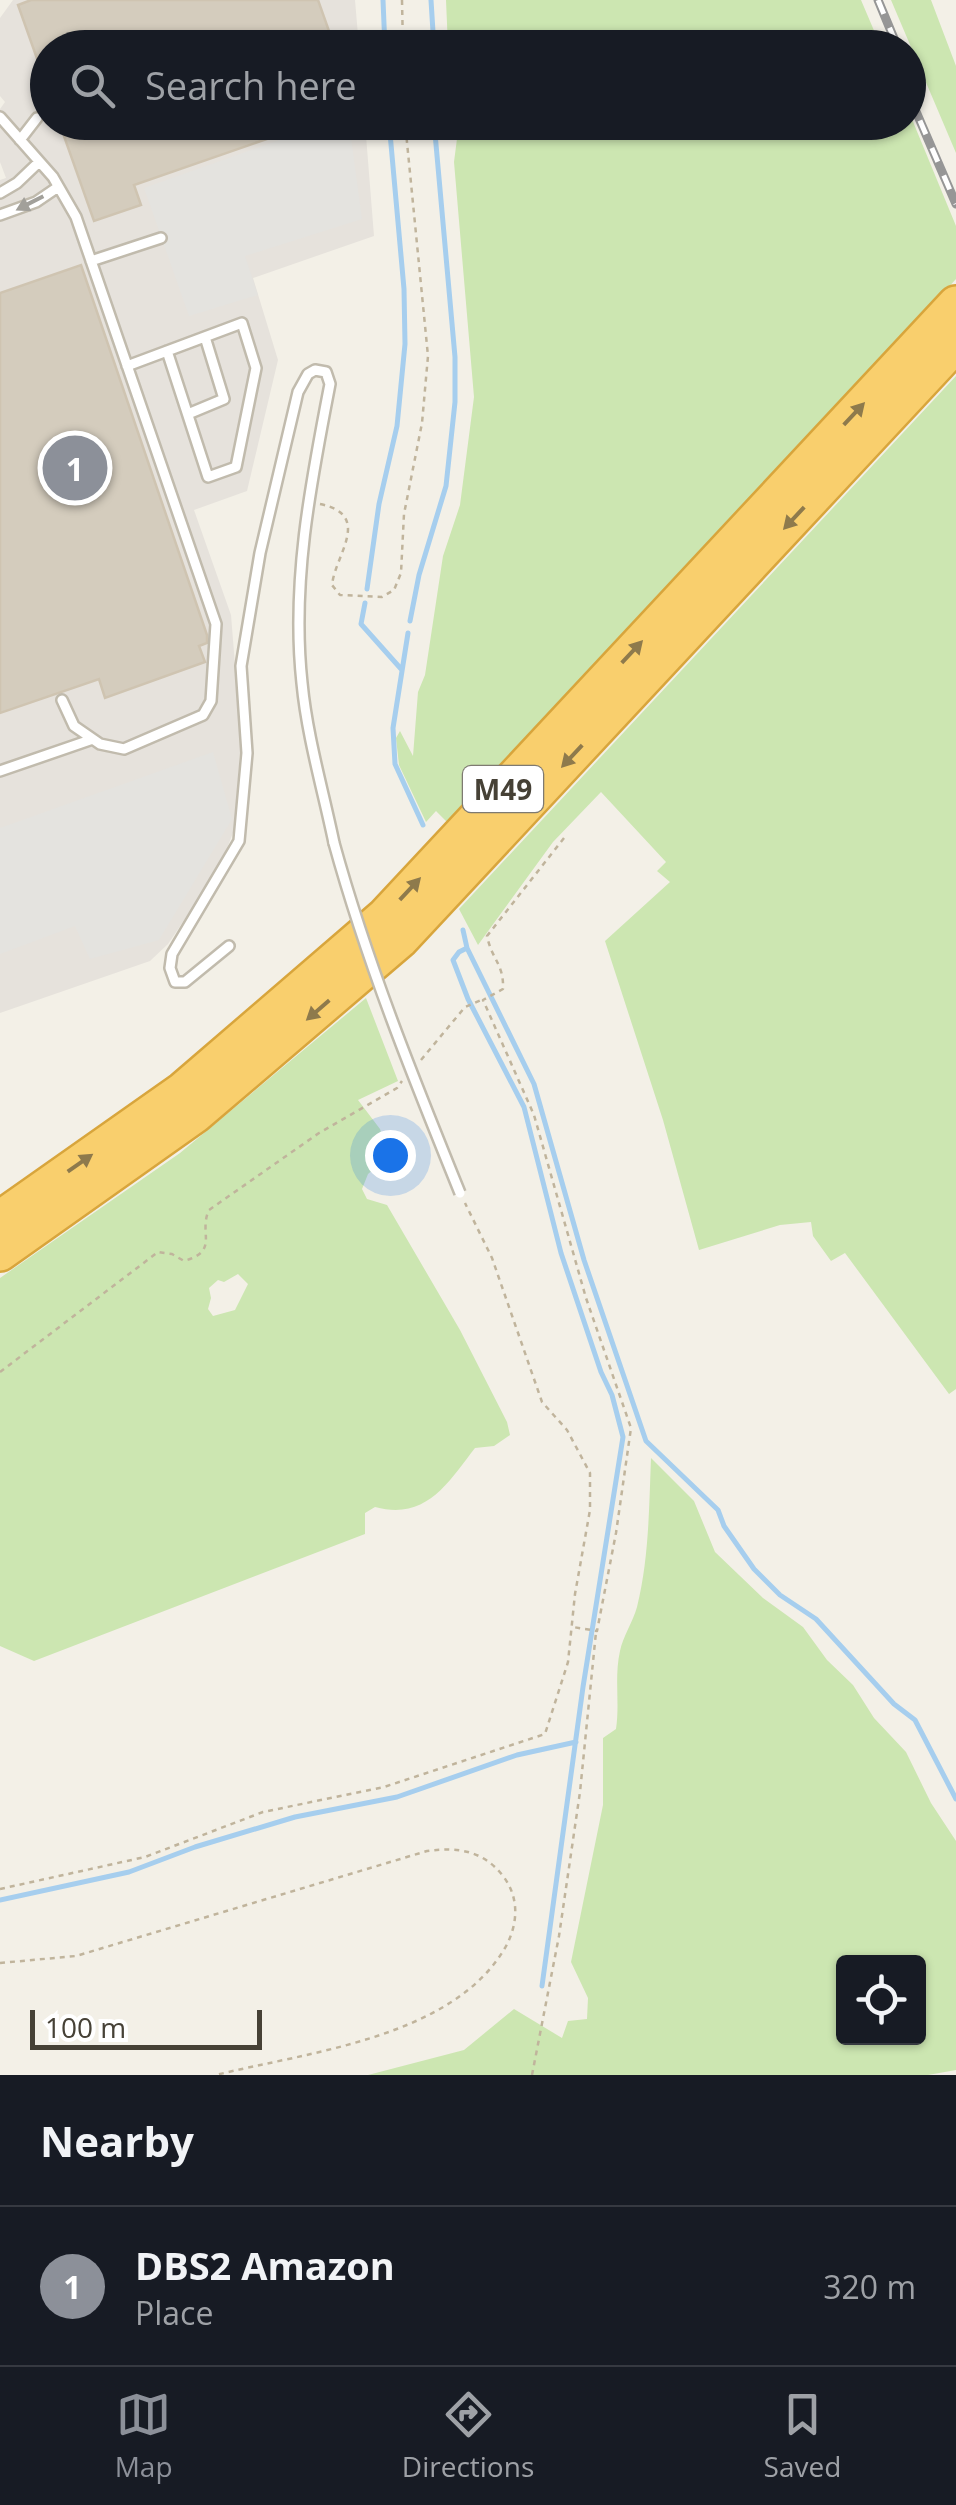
<!DOCTYPE html>
<style>
body{margin:0;font-family:"Open Sans",sans-serif;background:#20242c;color:#f1f3f6}
.controls{position:absolute;right:30px;bottom:30px;display:grid;overflow:hidden;border-radius:10px;box-shadow:0 2px 8px #0004}
.controls button{width:90px;height:90px;display:grid;place-items:center;padding:0;border:0;border-bottom:2px solid #363941;background:#171b24;color:#f1f3f6;font:50px sans-serif}
.scale{position:absolute;left:30px;bottom:25px;width:232px;box-sizing:border-box;padding-left:10px;border:5px solid #464136;border-top:0;font-size:28px;line-height:35px;white-space:nowrap;color:#464136;-webkit-text-stroke:8px #fff;paint-order:stroke}
.you{position:absolute;left:390px;top:1155px;width:35px;height:35px;margin:-25px;border:8px solid #fff;border-radius:50%;background:#1a73e8;box-shadow:0 0 0 15px #1a73e833}
.badge{display:grid;place-items:center;width:65px;height:65px;border-radius:50%;background:#8c9099;color:#fff;font-size:32px;font-weight:700}
.pin{position:absolute;translate:-50% -50%;border:5px solid #fff;box-shadow:0 2px 10px #0006}
.list{margin:0;padding:0;list-style:none}
h2{display:flex;justify-content:space-between;align-items:center;height:130px;margin:0;padding:0 40px;font-size:42px}
h2 small{font-size:32px;font-weight:400;color:#9ea1a6}
.list li{display:grid;grid-template-columns:65px 1fr auto;gap:30px;align-items:center;box-sizing:border-box;height:160px;padding:0 40px;border-top:2px solid #363941}
.list b{display:block;font-size:38px;white-space:nowrap}
.list p{margin:0;font-size:32px;white-space:nowrap;color:#9ea1a6}
.list em{font-size:32px;font-style:normal;color:#9ea1a6}
.icon{flex:none;width:55px;height:55px;fill:none;stroke:currentColor;stroke-width:2;stroke-linecap:round;stroke-linejoin:round}
.map{position:relative;flex:none;width:956px;height:2075px;overflow:hidden}
.search{position:absolute;background:#171b24;box-shadow:0 2px 8px #0004;left:30px;right:30px;top:30px;height:110px;display:flex;align-items:center;gap:25px;box-sizing:border-box;padding:0 35px;border-radius:55px;color:#9ea1a6;font-size:38px}
.sheet{height:290px;background:#171b24}
nav{display:flex;justify-content:space-around;align-items:center;box-sizing:border-box;height:140px;border-top:2px solid #363941;background:#171b24;font-size:28px;color:#9ea1a6}
nav a{display:grid;justify-items:center;gap:5px}
nav .on{color:#8c9099}
.map>svg:first-child{display:block}
.industrial{fill:#e6e2dc}
.green{fill:#cce6b1;fill-rule:evenodd}
.parking{fill:#e4e3df}
.lines{fill:none;stroke-linecap:round;stroke-linejoin:round}
.stream{stroke:#a6ceee;stroke-width:5}
.building{fill:#d4ccbd;stroke:#cfc4b1;stroke-width:2.5}
.service-casing{stroke:#c1bbad;stroke-width:14}
.motorway-casing{stroke:#d8a53c;stroke-width:40}
.path{stroke:#c0b49c;stroke-width:2.5;stroke-dasharray:5 5;stroke-linecap:butt}
.service{stroke:#fff;stroke-width:9}
.motorway{stroke:#f9cf6d;stroke-width:35}
.rail-casing{stroke:#969696;stroke-width:9}
.rail{stroke:#fff;stroke-width:5;stroke-dasharray:15;stroke-linecap:butt}
.service-bridge-casing{stroke:#c1bbad;stroke-width:14;stroke-linecap:butt}
.service-bridge{stroke:#fff;stroke-width:9}
.oneway{fill:#a2a09a}
.oneway2{fill:#8e7a4c}
.labels{text-anchor:middle;dominant-baseline:central;stroke-width:8;stroke-linejoin:round;paint-order:stroke}
.shield{fill:#fff;stroke:#7e7a72;stroke-width:2.5}
.shield-label{font-size:28px;font-weight:bold;fill:#464136}
</style>
<div class="map">
<svg width="956" height="2075" viewBox="0 0 956 2075">
<rect width="100%" height="100%" fill="#f3f0e7"/>
<path class="industrial" d="M13,0H355L359,47L48,48V122L365,123L374,236L253,278L278,360L247,491L194,510L231,615L241,740L234,830L220,867L168,944L150,961L0,1013V180L6,178L0,162V109L5,102L0,96V18Z"/>
<path class="green" d="M446,0H861L881,47H448Z
M891,0H931L956,66V153Z
M909,112L956,226V279L451,826L436,811L426,822L399,765L396,738L400,731L413,756L418,692L425,675L443,556L460,505L474,397L454,162L459,123L908,122Z
M956,376V1389L949,1394L845,1253L831,1261L813,1236L811,1222L780,1225L699,1250L663,1120L605,941L670,882L657,871L666,862L601,792L553,842L478,945L459,909Z
M366,998L398,1081L358,1100L380,1129L389,1156L368,1174L362,1189L367,1199L387,1205L460,1330L507,1422L510,1435L494,1446L475,1448C448,1483 426,1521 375,1507L365,1513V1534L34,1661L0,1646V1278L180,1153ZM238,1274L248,1284L235,1310L213,1316L208,1309L211,1298L209,1288L218,1280L224,1282Z
M651,1458L694,1501L715,1552L763,1598L803,1627L827,1660L853,1685L874,1718L906,1752L931,1803L956,1841V2070L928,2075H368L464,2050L514,2009L562,2038L568,2021L587,2019L588,1998L571,1962L603,1805V1738L616,1729C620,1703 614,1678 620,1651C623,1636 633,1622 637,1607C649,1559 649,1508 651,1458ZM844,1962H918V2038H844Z"/>
<path class="parking" d="M327,123H349L362,219L245,256L258,295L189,316L144,188Z
M213,752L232,819L159,940L90,959L75,926L0,954V828Z"/>
<g class="lines">
<path class="stream" d="M383,0L385,48
M431,0L434,48
M367,589L379,504L397,426L405,344L404,289L389,122
M365,603L361,624L402,670
M410,621L419,575L446,486L455,402V357L434,122
M408,633L393,728L395,764L423,825
M463,930L467,948L534,1084L584,1260L646,1441L718,1510L724,1526L754,1569L780,1595L816,1619L894,1704L915,1720L956,1799
M467,948L459,952L453,960L468,999L524,1107L561,1253L601,1372L612,1395L623,1437L583,1687L542,1986
M0,1900L129,1872L195,1847L295,1817L397,1797L517,1755L576,1742"/>
</g>
<path class="building" d="M31,0H318L335,48H48L46,84L18,5Z
M59,122H310V124L134,185L141,205L94,221Z
M81,265L207,635V643L199,646L205,662L105,698L99,679L0,713V293Z"/>
<g class="lines">
<g class="service-casing">
<path id="service" d="M0,117L53,177L76,217L216,624L211,701L203,715L124,749L100,744L74,726L62,700
M20,140L37,118
M0,193L17,183L39,162
M0,215L36,202L58,187
M91,261L161,238
M127,366L242,323L256,368L236,467L208,477L167,351
M188,414L224,399L205,337
M0,771L93,739
M229,946L185,982H175L170,968L172,954L239,841L247,753L241,666L260,553L298,392L308,374L315,370L326,372L330,384C311,482 291,582 302,683C307,736 323,790 334,843"/>
</g>
<g class="motorway-casing">
<path id="motorway" d="M0,1219L183,1090L385,916L956,304
M0,1253L195,1115L400,940L956,344"/>
</g>
<path class="path" d="M402,0L403,48
M320,504C373,515 335,555 332,585L340,595L382,597L394,590L401,573L404,514L422,423L428,356L405,122
M564,838L487,936C492,960 504,964 503,989L483,1000L534,1115L586,1298L631,1428L616,1533L597,1631L573,1627
M421,1060L465,1007L481,1000
M0,1372L158,1252L172,1254L184,1261C220,1251 198,1233 209,1210L319,1133L397,1088L402,1081
M0,1889L145,1857L263,1812L384,1787L545,1734L568,1662L575,1594L590,1510V1473L567,1430L542,1402L492,1258L465,1203
M0,1963L76,1956L427,1851C457,1847 483,1850 503,1876C520,1898 518,1925 505,1948C452,2038 308,2052 216,2075
M532,2075L559,1936L580,1792L596,1632"/>
<use href="#service" class="service"/>
<use href="#motorway" class="motorway"/>
<g class="rail-casing">
<path id="rail" d="M878,0L898,48
M908,93L956,204"/>
</g>
<use href="#rail" class="rail"/>
<g class="service-bridge-casing">
<path id="service-bridge" d="M334,843C367,963 413,1077 460,1193"/>
</g>
<use href="#service-bridge" class="service-bridge"/>
</g>
<defs><path id="oneway-solid" d="M-6-.8H1V-3.2L6.5 0L1 3.2V.8H-6Z" transform="scale(2.5)"/></defs>
<use class="oneway" href="#oneway-solid" transform="translate(30 203) rotate(153)"/>
<g class="oneway2">
<use href="#oneway-solid" transform="translate(854 414) rotate(-47)"/>
<use href="#oneway-solid" transform="translate(794 518) rotate(133)"/>
<use href="#oneway-solid" transform="translate(632 652) rotate(-47)"/>
<use href="#oneway-solid" transform="translate(572 756) rotate(133)"/>
<use href="#oneway-solid" transform="translate(410 889) rotate(-47)"/>
<use href="#oneway-solid" transform="translate(318 1010) rotate(139)"/>
<use href="#oneway-solid" transform="translate(80 1163) rotate(-35)"/>
</g>
<g class="labels">
<rect class="shield" x="463" y="766" width="80" height="46" rx="8"/>
<g class="shield-label">
<text x="503" y="789">M49</text>
</g>
</g>
</svg>
<div class="controls">
<button><svg class="icon" aria-label="locate" viewBox="0 0 24 24"><circle cx="12" cy="12" r="6"/><path d="M12 2v4M12 18v4M2 12h4M18 12h4"/></svg></button>
</div>
<div class="scale">100 m</div>
<div class="you"></div>
<div class="pin badge" style="left:75px;top:468px">1</div>
<div class="search"><svg class="icon" aria-label="search" viewBox="0 0 24 24"><circle cx="10" cy="10" r="6"/><path d="M15 15l6 6"/></svg>Search here</div>
</div>
<section class="sheet">
<h2>Nearby<small></small></h2>
<ul class="list">
<li><span class="badge">1</span><div><b>DBS2 Amazon</b><p>Place</p></div><em>320 m</em></li>
</ul>
</section>
<nav>
<a class="on"><svg class="icon" aria-label="map" viewBox="0 0 24 24"><path d="M3 6l6-2 6 2 6-2v14l-6 2-6-2-6 2zM9 4v14M15 6v14"/></svg>Map</a>
<a><svg class="icon" aria-label="directions" viewBox="0 0 24 24"><path d="M12 3l9 9-9 9-9-9zM9 14v-3h6M13 9l2 2-2 2"/></svg>Directions</a>
<a><svg class="icon" aria-label="saved" viewBox="0 0 24 24"><path d="M7 4h10v16l-5-4-5 4z"/></svg>Saved</a>
</nav>
